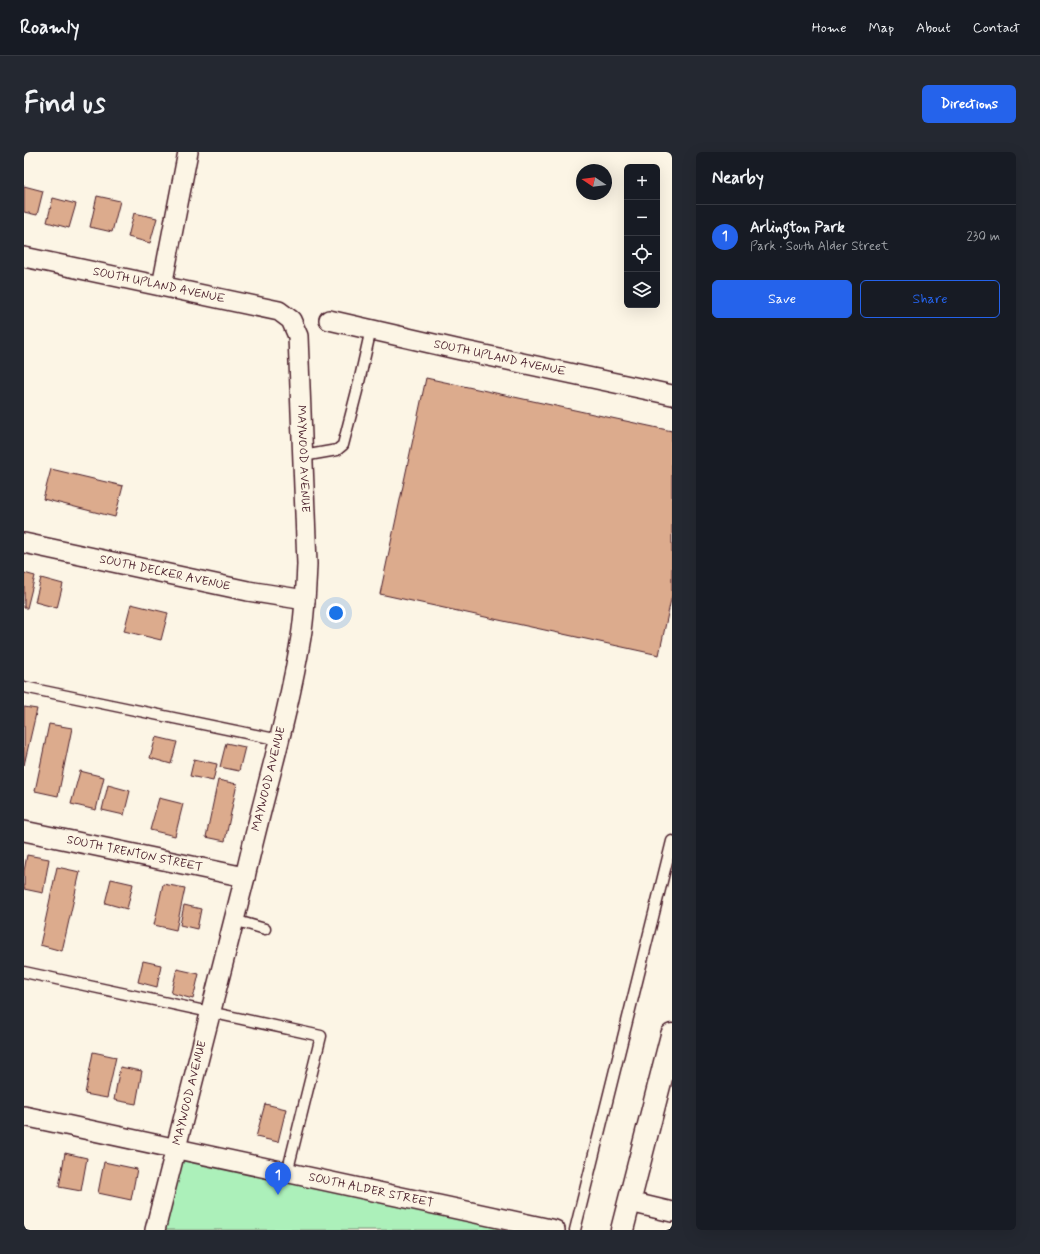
<!DOCTYPE html>
<meta charset="utf-8">
<style>
body{margin:0;font-family:Mynerve,sans-serif;background:#242831;color:#f1f3f6}
.controls{position:absolute;right:12px;top:12px;display:grid;overflow:hidden;border-radius:6px;box-shadow:0 4px 16px #0002}
.controls button{width:36px;height:36px;display:grid;place-items:center;padding:0;border:0;border-bottom:1px solid #363941;background:#171b24;color:#f1f3f6;font:20px sans-serif}
.compass{position:absolute;left:552px;top:12px;width:36px;height:36px;border-radius:50%;background:#171b24;box-shadow:0 4px 16px #0002;rotate:283deg}
.you{position:absolute;left:312px;top:461px;width:14px;height:14px;margin:-10px;border:3px solid #fff;border-radius:50%;background:#1a73e8;box-shadow:0 0 0 6px #1a73e833}
.badge{display:grid;place-items:center;width:26px;height:26px;border-radius:50%;background:#2563eb;color:#fff;font-size:13px;font-weight:700}
.pin{position:absolute;translate:-50% -33px;filter:drop-shadow(0 1px 2px #0008)}
.pin::after{content:'';position:absolute;top:21px;width:14px;height:12px;background:inherit;clip-path:polygon(0 0,100% 0,50% 100%)}
.list{margin:0;padding:0;list-style:none}
h2{display:flex;justify-content:space-between;align-items:center;height:52px;margin:0;padding:0 16px;font-size:17px}
h2 small{font-size:13px;font-weight:400;color:#9ea1a6}
.list li{display:grid;grid-template-columns:26px 1fr auto;gap:12px;align-items:center;box-sizing:border-box;height:64px;padding:0 16px;border-top:1px solid #363941}
.list b{display:block;font-size:15px;white-space:nowrap}
.list p{margin:0;font-size:13px;white-space:nowrap;color:#9ea1a6}
.list em{font-size:13px;font-style:normal;color:#9ea1a6}
.actions{display:flex;gap:8px;padding:12px 16px}
.actions a{flex:1;padding:9px 0;border:1px solid #2563eb;border-radius:6px;text-align:center;font-size:14px;color:#2563eb}
.actions .main{background:#2563eb;color:#fff}
.icon{flex:none;width:22px;height:22px;fill:none;stroke:currentColor;stroke-width:2;stroke-linecap:round;stroke-linejoin:round}
.map{position:relative;flex:none;width:648px;height:1078px;overflow:hidden;border-radius:6px}
header{display:flex;align-items:center;gap:24px;box-sizing:border-box;height:56px;padding:0 20px;background:#171b24;border-bottom:1px solid #363941}
header strong{font-size:19px}
nav{display:flex;gap:22px;margin-inline-start:auto;font-size:14px}
.intro{display:flex;align-items:center;justify-content:space-between;box-sizing:border-box;height:96px;padding:0 24px}
h1{margin:0;font-size:28px}
.button{padding:10px 18px;border-radius:6px;background:#2563eb;color:#fff;font-size:14px;font-weight:700}
main{display:flex;gap:24px;padding:0 24px}
aside{flex:1;background:#171b24;border-radius:6px;box-shadow:0 4px 16px #0002}
.map>svg:first-child{display:block}
.green{fill:#acf0ba;stroke:#7b8872}
.building{fill:#dcab8d;stroke:#4a1f2b}
.lines{fill:none;stroke-linecap:round;stroke-linejoin:round}
.service-casing{stroke:#4a1f2b;stroke-width:13}
.minor-casing{stroke:#4a1f2b;stroke-width:22}
.tertiary-casing{stroke:#4a1f2b;stroke-width:25}
.service{stroke:#fcf5e5;stroke-width:10}
.minor{stroke:#fcf5e5;stroke-width:19}
.tertiary{stroke:#fcf5e5;stroke-width:22}
.labels{text-anchor:middle;dominant-baseline:central;stroke-width:3;stroke-linejoin:round;paint-order:stroke}
.street-label{font-size:12px;fill:#4a1f2b;stroke:#fcf5e5}
</style>
<header>
<strong>Roamly</strong>
<nav><a>Home</a><a>Map</a><a>About</a><a>Contact</a></nav>
</header>
<div class="intro"><h1>Find us</h1><a class="button">Directions</a></div>
<main>
<div class="map">
<svg width="648" height="1078" viewBox="0 0 648 1078">
<rect width="100%" height="100%" fill="#fcf5e5"/>
<filter id="ink" filterUnits="userSpaceOnUse"><feTurbulence type="fractalNoise" baseFrequency=".025" numOctaves="2"/><feDisplacementMap in="SourceGraphic" scale="8" xChannelSelector="R" yChannelSelector="G"/><feConvolveMatrix kernelMatrix="1 2 1 2 8 2 1 2 1" color-interpolation-filters="sRGB"/></filter>
<g filter="url(#ink)">
<path class="green" d="M152,997L531,1078H131Z"/>
<path class="building" d="M0,34L19,39L13,63L0,60Z
M73,44L96,49L88,80L66,75Z
M29,46L52,52L45,76L23,70Z
M110,61L133,66L126,91L104,85Z
M402,226L648,279V443L635,503L356,442Z
M27,317L99,334L91,365L19,347Z
M0,421L11,424L3,456H0Z
M17,426L39,432L33,456L11,450Z
M107,452L144,461L137,488L100,479Z
M0,555L13,557L0,613Z
M25,572L48,576L34,644L11,639Z
M132,585L153,590L147,612L126,606Z
M202,591L221,595L215,619L196,615Z
M170,607L193,612L189,629L166,624Z
M56,619L80,625L72,658L47,652Z
M194,628L213,632L201,689L182,685Z
M84,633L106,639L100,663L78,658Z
M135,646L159,652L151,684L126,678Z
M3,703L25,707L19,741L0,737V719Z
M33,715L56,720L38,799L16,793Z
M87,727L109,732L103,757L81,751Z
M139,732L161,736L152,778L130,773Z
M160,753L177,757L173,777L156,773Z
M119,809L137,813L133,835L114,830Z
M153,817L175,822L169,847L147,841Z
M69,900L92,905L83,946L61,942Z
M96,915L118,919L112,952L90,948Z
M241,952L262,957L254,990L232,985Z
M41,1001L63,1006L57,1039L35,1035Z
M80,1010L113,1017L107,1048L74,1041Z"/>
<g class="lines">
<g class="service-casing">
<path id="service" d="M279,304L313,298L319,293L333,239L347,177
M0,535L256,588
M210,768L241,777
M0,820L297,884L263,1021
M551,1078L648,689"/>
</g>
<g class="minor-casing">
<g id="minor">
<path id="s1" d="M0,105L255,159L267,168L274,184L283,412C282,437 281,461 277,485C264,566 239,645 221,725L131,1078"/>
<path d="M138,134L164,0"/>
<path id="s2" d="M305,168L432,197L648,243"/>
<path id="s3" d="M0,391L224,439L281,448"/>
<path id="s4" d="M0,679L221,725"/>
<path id="s5" d="M0,964L531,1078"/>
<path d="M606,1050L648,1060"/>
</g>
</g>
<g class="tertiary-casing">
<path id="tertiary" d="M598,1078L648,883"/>
</g>
<use href="#service" class="service"/>
<use href="#minor" class="minor"/>
<use href="#tertiary" class="tertiary"/>
</g>
</g>
<g class="labels">
<g class="street-label">
<text stroke="none"><textPath href="#s1" startOffset="138">SOUTH UPLAND AVENUE</textPath></text>
<text stroke="none"><textPath href="#s2" startOffset="175">SOUTH UPLAND AVENUE</textPath></text>
<text stroke="none"><textPath href="#s1" startOffset="416">MAYWOOD AVENUE</textPath></text>
<text stroke="none"><textPath href="#s3" startOffset="144">SOUTH DECKER AVENUE</textPath></text>
<text transform="translate(245 627) rotate(-76)">MAYWOOD AVENUE</text>
<text stroke="none"><textPath href="#s4" startOffset="113">SOUTH TRENTON STREET</textPath></text>
<text transform="translate(166 941) rotate(-76)">MAYWOOD AVENUE</text>
<text stroke="none"><textPath href="#s5" startOffset="355">SOUTH ALDER STREET</textPath></text>
</g>
</g>
</svg>
<div class="controls">
<button>+</button>
<button>−</button>
<button><svg class="icon" aria-label="locate" viewBox="0 0 24 24"><circle cx="12" cy="12" r="6"/><path d="M12 2v4M12 18v4M2 12h4M18 12h4"/></svg></button>
<button><svg class="icon" aria-label="layers" viewBox="0 0 24 24"><path d="M12 4l9 5-9 5-9-5zM3 14l9 5 9-5"/></svg></button>
</div>
<svg class="compass" viewBox="-18 -18 36 36"><path d="M0-13l5 13h-10z" fill="#e53935"/><path d="M0 13l5-13h-10z" fill="#9ea1a6"/></svg>
<div class="you"></div>
<div class="pin badge" style="left:254px;top:1043px">1</div>
</div>
<aside>
<h2>Nearby<small></small></h2>
<ul class="list">
<li><span class="badge">1</span><div><b>Arlington Park</b><p>Park · South Alder Street</p></div><em>230 m</em></li>
</ul>
<div class="actions"><a class="main">Save</a><a>Share</a></div>
</aside>
</main>
